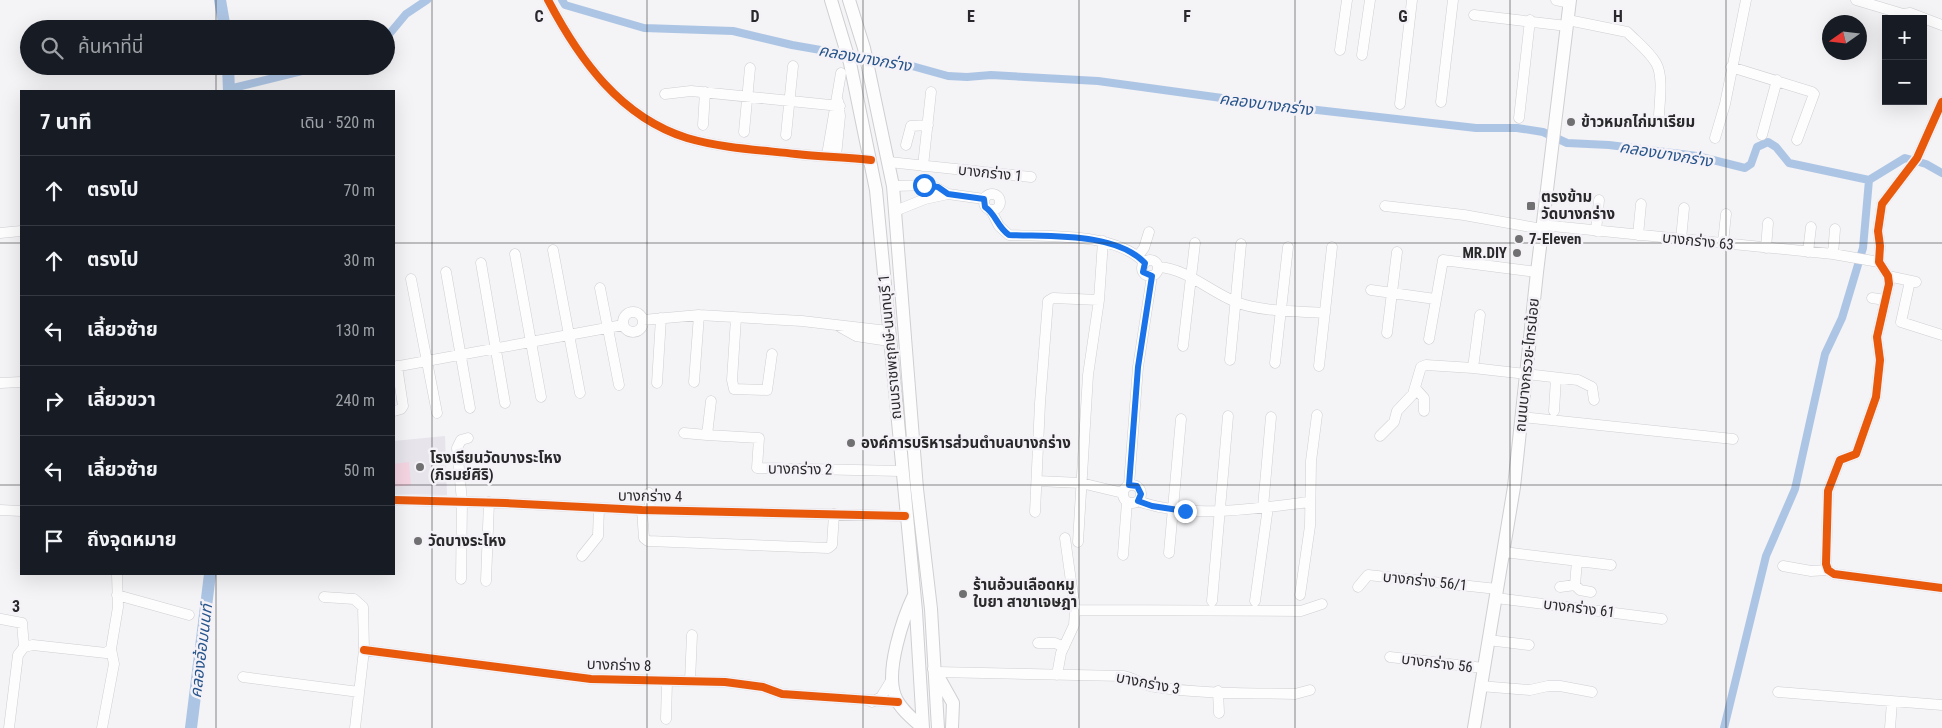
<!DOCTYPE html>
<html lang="th">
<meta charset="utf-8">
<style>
body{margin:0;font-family:"Roboto Condensed","Noto Sans Thai",sans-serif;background:#20242c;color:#f1f3f6}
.controls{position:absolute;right:15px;top:15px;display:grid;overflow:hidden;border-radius:0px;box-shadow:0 5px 20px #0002}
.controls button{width:45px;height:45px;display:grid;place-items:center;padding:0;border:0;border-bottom:1px solid #363941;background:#171b24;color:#f1f3f6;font:25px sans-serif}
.compass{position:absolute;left:1822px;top:15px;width:45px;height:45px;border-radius:50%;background:#171b24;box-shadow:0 5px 20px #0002;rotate:256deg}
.stop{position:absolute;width:15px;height:15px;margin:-11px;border:4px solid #1a73e8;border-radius:50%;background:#fff}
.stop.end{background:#1a73e8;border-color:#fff;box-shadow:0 1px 5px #0008}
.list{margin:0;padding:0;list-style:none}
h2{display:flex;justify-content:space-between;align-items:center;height:65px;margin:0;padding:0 20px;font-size:21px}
h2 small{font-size:16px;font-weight:400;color:#9ea1a6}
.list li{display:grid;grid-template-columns:32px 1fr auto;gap:15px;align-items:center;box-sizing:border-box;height:70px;padding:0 20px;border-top:1px solid #363941}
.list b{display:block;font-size:19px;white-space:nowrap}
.list em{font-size:16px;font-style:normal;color:#9ea1a6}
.icon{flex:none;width:28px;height:28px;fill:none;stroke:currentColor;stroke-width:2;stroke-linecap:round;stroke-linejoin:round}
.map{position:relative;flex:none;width:1942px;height:728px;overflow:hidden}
.search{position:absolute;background:#171b24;box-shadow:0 5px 20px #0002;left:20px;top:20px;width:375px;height:55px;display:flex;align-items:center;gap:12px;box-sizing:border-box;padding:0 18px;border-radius:28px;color:#9ea1a6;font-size:19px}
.panel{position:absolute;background:#171b24;box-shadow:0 5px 20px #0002;left:20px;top:90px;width:375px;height:485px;border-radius:0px}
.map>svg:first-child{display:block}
.built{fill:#e7e4ec}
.green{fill:#f5d5e2}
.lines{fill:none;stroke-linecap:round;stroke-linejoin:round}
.canal{stroke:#adc5e4;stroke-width:8}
.river{stroke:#adc5e4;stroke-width:12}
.minor-casing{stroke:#cfced1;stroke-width:11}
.major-casing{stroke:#cfced1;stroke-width:14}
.minor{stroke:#fdfdfe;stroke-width:10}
.major{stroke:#fdfdfe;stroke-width:12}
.cycleway-casing{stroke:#f4f2f7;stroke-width:11}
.cycleway{stroke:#e8590c;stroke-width:8}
.route{stroke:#1a73e8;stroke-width:6}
.grid{fill:none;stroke:#29282a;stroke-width:1;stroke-opacity:0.55}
.poi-dot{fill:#706f71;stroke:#f4f2f7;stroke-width:2}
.labels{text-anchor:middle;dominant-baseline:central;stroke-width:5;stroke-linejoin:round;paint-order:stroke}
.poi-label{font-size:15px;font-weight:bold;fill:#29282a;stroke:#f4f2f7;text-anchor:start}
.street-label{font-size:15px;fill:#29282a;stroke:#f4f2f7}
.water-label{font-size:16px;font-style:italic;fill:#26548b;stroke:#f4f2f7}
.grid-label{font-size:16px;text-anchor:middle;font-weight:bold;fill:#29282a;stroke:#f4f2f7;stroke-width:5;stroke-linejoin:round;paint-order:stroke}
</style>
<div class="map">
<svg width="1942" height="728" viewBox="0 0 1942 728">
<rect width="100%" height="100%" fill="#f4f3f6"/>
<path class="built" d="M445,436L447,495L394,494V441Z"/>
<path class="green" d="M409,462L411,485L394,487V464Z"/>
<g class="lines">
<path class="canal" d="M562,0L565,5L644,28L733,31L792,45L912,66L948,76L967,77L991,75L1098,81L1273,105L1476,128H1517L1543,132L1567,143L1609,145L1697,156L1745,168L1751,164L1757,147L1768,142L1776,147L1789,163L1869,180L1905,158L1926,164L1942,173
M386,38L406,14L427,0
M229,89L322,66
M1724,728L1766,556L1795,489L1825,354L1842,318L1863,248L1869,180"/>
<path class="river" d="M220,0L225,29
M228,66L229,91
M191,728L210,574"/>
<g class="minor-casing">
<path id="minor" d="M548,0C579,59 620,117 687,138C721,148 760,150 796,154C821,157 846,157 871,160
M1556,0L1570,3
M1856,0L1903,14L1910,13L1942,25
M1474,15L1567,26
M1568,20L1627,32C1637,42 1649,51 1656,63C1664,77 1659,103 1659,118
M1340,50L1347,0
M1362,55L1370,0
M1731,67L1812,92L1814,94L1797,140
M665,94L691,91L840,106
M1441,102L1453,0
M1942,102L1917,158L1882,204L1878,231L1880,246L1879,262L1888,276L1889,284L1877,337L1880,360L1876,397L1856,454L1840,460L1828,491L1826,564L1828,570L1834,574L1942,588
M1400,104L1412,0
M1519,118L1530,20
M703,125L705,92
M744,132L750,68
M786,135L793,66
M1762,135L1777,80
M1715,138L1725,104L1746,0
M906,145L911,126L928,125
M827,155L841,73
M836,156L840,116L838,101
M889,162L1031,177
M923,166L931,92
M893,186L931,185L948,194
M984 202a8 8 0 1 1 16 0a8 8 0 1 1-16 0Z
M1385,206L1464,215L1542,229
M991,210L999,226L1009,235C1050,237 1115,232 1145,263
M895,211L925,199L948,194L984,199
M1542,225L1833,254L1879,262
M1596,231L1599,200
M0,233L21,231
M1638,235L1641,204
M1681,239L1684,208
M1723,243L1726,214
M1766,248L1768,223
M553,250L580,393
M1808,252L1811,227
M515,254L541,397
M1833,254L1835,229
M1138,256L1144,248L1149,232
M1142 268a8 8 0 1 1 16 0a8 8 0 1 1-16 0Z
M481,263L505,403
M1158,267C1186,268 1210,292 1236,302C1261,312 1298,311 1325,313
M446,272L470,408
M1888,276L1916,282
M411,279L437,413
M1910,281L1901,322L1942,335
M600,288L619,385
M1371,290L1435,299
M1872,298L1885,300
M623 322a10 10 0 1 1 20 0a10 10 0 1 1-20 0Z
M1480,315L1473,368L1578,380L1592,387L1594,400
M736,318L732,380L734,389L767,390L772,354
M643,320L699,315L802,321L888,331
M840,327L856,336L889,341
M1387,333L1397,252
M1429,339L1443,260L1537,272
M1183,346L1195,243
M1230,360L1241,244
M1275,363L1288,247
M1319,366L1332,247
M394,367L623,325
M694,382L699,315
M0,383L21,382
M657,383L661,318
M1416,389L1424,398V411
M711,401L707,435L759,438L757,468L901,471
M394,411L401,409L403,406L397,366
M1554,411L1556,378
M1522,417L1733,439
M684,433L707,435
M1380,436L1394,422L1397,411L1413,394L1421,367L1426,365L1473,368
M1037,481L1081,483L1123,493
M1123 494a9 9 0 1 1 18 0a9 9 0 1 1-18 0Z
M1129,485L1138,367L1152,276
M649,493L650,510
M394,500L505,503L642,510L905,516
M1138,501C1189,520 1256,508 1310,502
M1263,507L1271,417
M0,510L21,511
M642,510L644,538L648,541L828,548L832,545L834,514
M1035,512L1040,403L1048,301L1053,298L1099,300
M1078,542L1088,375L1099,300L1103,241
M1504,552L1611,565
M1169,553L1181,419
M1123,555L1127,502
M582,556L598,536L599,508
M1577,561L1575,585L1580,590L1591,592
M1783,566L1811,571L1828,570
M461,579L462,501L457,448L461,440L468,438
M486,581L489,502
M1358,587L1368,575L1497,589
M1560,587L1575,585
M117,595L189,615
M1300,595L1310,526L1311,461L1317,415
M324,597L354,599L363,607L364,650L355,728
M1496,598L1662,619
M1212,601L1228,416
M1255,601L1268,507
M1075,610L1301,611L1322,604
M1,619L22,623L24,647
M1488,640L1529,645
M1038,643H1055L1064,647
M364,650L591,679L725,682L763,687L782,694L898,702
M1390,657L1483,668
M937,672L1123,676C1135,678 1144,686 1156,687C1201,694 1249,693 1295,694L1310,690
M1057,675L1061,653L1074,625L1075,610L1065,538
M243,677L359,692
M690,681L692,635
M1480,686L1530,690L1548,686H1560L1592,692
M1218,691L1219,713
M1778,692L1942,705
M872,702L881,697L892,679
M666,719L667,681
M9,728L18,655L24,647L33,645L106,653L111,649
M102,728L114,664L111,649L118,607L117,574
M1890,728L1892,702"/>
</g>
<g class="major-casing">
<path id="major" d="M831,0L850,63L876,190L916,611L923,728
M849,0L864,48L893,186L917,489L931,609L938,728
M914,595C903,618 885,671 895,696C899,708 913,719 923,728
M934,669L953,703L952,728
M1474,728L1514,487L1537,272L1570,0"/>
</g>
<use href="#minor" class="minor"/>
<use href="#major" class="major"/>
<g class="cycleway-casing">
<path id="cycleway" d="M548,0C579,59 620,117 687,138C721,148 760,150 796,154C821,157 846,157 871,160
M1942,102L1917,158L1882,204L1878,231L1880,246L1879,262L1888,276L1889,284L1877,337L1880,360L1876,397L1856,454L1840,460L1828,491L1826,564L1828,570L1834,574L1942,588
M394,500L505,503L642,510L905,516
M364,650L591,679L725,682L763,687L782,694L898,702"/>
</g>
<use href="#cycleway" class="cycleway"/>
</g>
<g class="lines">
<path class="route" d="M924,185L938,187L948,194L984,199L985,207C996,214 997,227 1009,235C1050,237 1115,232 1145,263L1143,272L1152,276L1138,367L1129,485L1137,486L1141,494L1138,501L1152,506L1185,511"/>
</g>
<path class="grid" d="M216,0V29M432,0V728M647,0V728M863,0V728M1079,0V728M1295,0V728M1510,0V728M1726,0V728M216,66V91M0,243H21M394,243H1942M0,485H21M394,485H1942M216,574V728"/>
<g class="poi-dot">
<circle cx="1571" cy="122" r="5"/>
<rect x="1526" y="201" width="10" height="10" rx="2.5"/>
<circle cx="1519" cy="239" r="5"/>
<circle cx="1517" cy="253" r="5"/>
<circle cx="851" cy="443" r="5"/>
<circle cx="420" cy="467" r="5"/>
<circle cx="418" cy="541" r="5"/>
<circle cx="963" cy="594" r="5"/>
</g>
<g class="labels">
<g class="poi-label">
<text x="1581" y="122">ข้าวหมกไก่มาเรียม</text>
<text x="1541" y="197">ตรงข้าม<tspan x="1541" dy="17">วัดบางกร่าง</tspan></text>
<text x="1529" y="239">7-Eleven</text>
<text x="1507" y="253" text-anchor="end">MR.DIY</text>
<text x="861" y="443">องค์การบริหารส่วนตำบลบางกร่าง</text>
<text x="430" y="458">โรงเรียนวัดบางระโหง<tspan x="430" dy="17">(ภิรมย์ศิริ)</tspan></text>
<text x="428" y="541">วัดบางระโหง</text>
<text x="973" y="585">ร้านอ้วนเลือดหมู<tspan x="973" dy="17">ใบยา สาขาเจษฎา</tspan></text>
</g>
<g class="street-label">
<text transform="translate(990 173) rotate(6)">บางกร่าง 1</text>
<text transform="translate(1698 241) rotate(6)">บางกร่าง 63</text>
<text transform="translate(890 347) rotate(-95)">ถนนราชพฤกษ์-นนทบุรี 1</text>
<text transform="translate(1527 365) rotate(-84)">ถนนบางกรวย-ไทรน้อย</text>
<text transform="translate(800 469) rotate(1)">บางกร่าง 2</text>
<text transform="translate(650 496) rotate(1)">บางกร่าง 4</text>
<text transform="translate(1425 581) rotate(6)">บางกร่าง 56/1</text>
<text transform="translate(1579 608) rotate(7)">บางกร่าง 61</text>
<text transform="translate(1437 663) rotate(7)">บางกร่าง 56</text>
<text transform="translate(619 665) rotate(2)">บางกร่าง 8</text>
<text transform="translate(1148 683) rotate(11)">บางกร่าง 3</text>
</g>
<g class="water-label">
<text transform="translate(865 58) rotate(10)">คลองบางกร่าง</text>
<text transform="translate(1266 104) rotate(7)">คลองบางกร่าง</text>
<text transform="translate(1666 154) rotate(9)">คลองบางกร่าง</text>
<text transform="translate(201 651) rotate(-83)">คลองอ้อมนนท์</text>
</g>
</g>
<g class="grid-label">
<text x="539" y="22">C</text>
<text x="755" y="22">D</text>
<text x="971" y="22">E</text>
<text x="1187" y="22">F</text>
<text x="1403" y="22">G</text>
<text x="1618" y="22">H</text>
<text x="16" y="612">3</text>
</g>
</svg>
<div class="controls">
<button>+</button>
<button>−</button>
</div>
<svg class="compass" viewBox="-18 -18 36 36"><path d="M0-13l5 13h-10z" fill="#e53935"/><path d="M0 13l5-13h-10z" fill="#9ea1a6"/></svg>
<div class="stop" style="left:924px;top:185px"></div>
<div class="stop end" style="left:1185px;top:511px"></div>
<div class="search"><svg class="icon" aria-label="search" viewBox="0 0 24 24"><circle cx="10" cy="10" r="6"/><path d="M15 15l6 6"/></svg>ค้นหาที่นี่</div>
<section class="panel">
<h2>7 นาที<small>เดิน · 520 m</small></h2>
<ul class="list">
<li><svg class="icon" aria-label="ahead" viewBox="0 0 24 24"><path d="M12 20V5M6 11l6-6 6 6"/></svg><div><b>ตรงไป</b></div><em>70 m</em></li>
<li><svg class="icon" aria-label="ahead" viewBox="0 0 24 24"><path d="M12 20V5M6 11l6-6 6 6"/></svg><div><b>ตรงไป</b></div><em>30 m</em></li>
<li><svg class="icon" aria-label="left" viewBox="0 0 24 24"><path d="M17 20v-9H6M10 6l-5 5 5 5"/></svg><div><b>เลี้ยวซ้าย</b></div><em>130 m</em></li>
<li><svg class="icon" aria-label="right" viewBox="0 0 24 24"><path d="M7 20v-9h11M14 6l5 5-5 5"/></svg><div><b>เลี้ยวขวา</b></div><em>240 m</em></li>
<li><svg class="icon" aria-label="left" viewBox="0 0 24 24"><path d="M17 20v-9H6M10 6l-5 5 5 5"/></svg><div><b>เลี้ยวซ้าย</b></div><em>50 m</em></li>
<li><svg class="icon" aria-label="arrive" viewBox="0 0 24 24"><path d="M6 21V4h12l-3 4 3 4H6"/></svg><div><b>ถึงจุดหมาย</b></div></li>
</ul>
</section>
</div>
